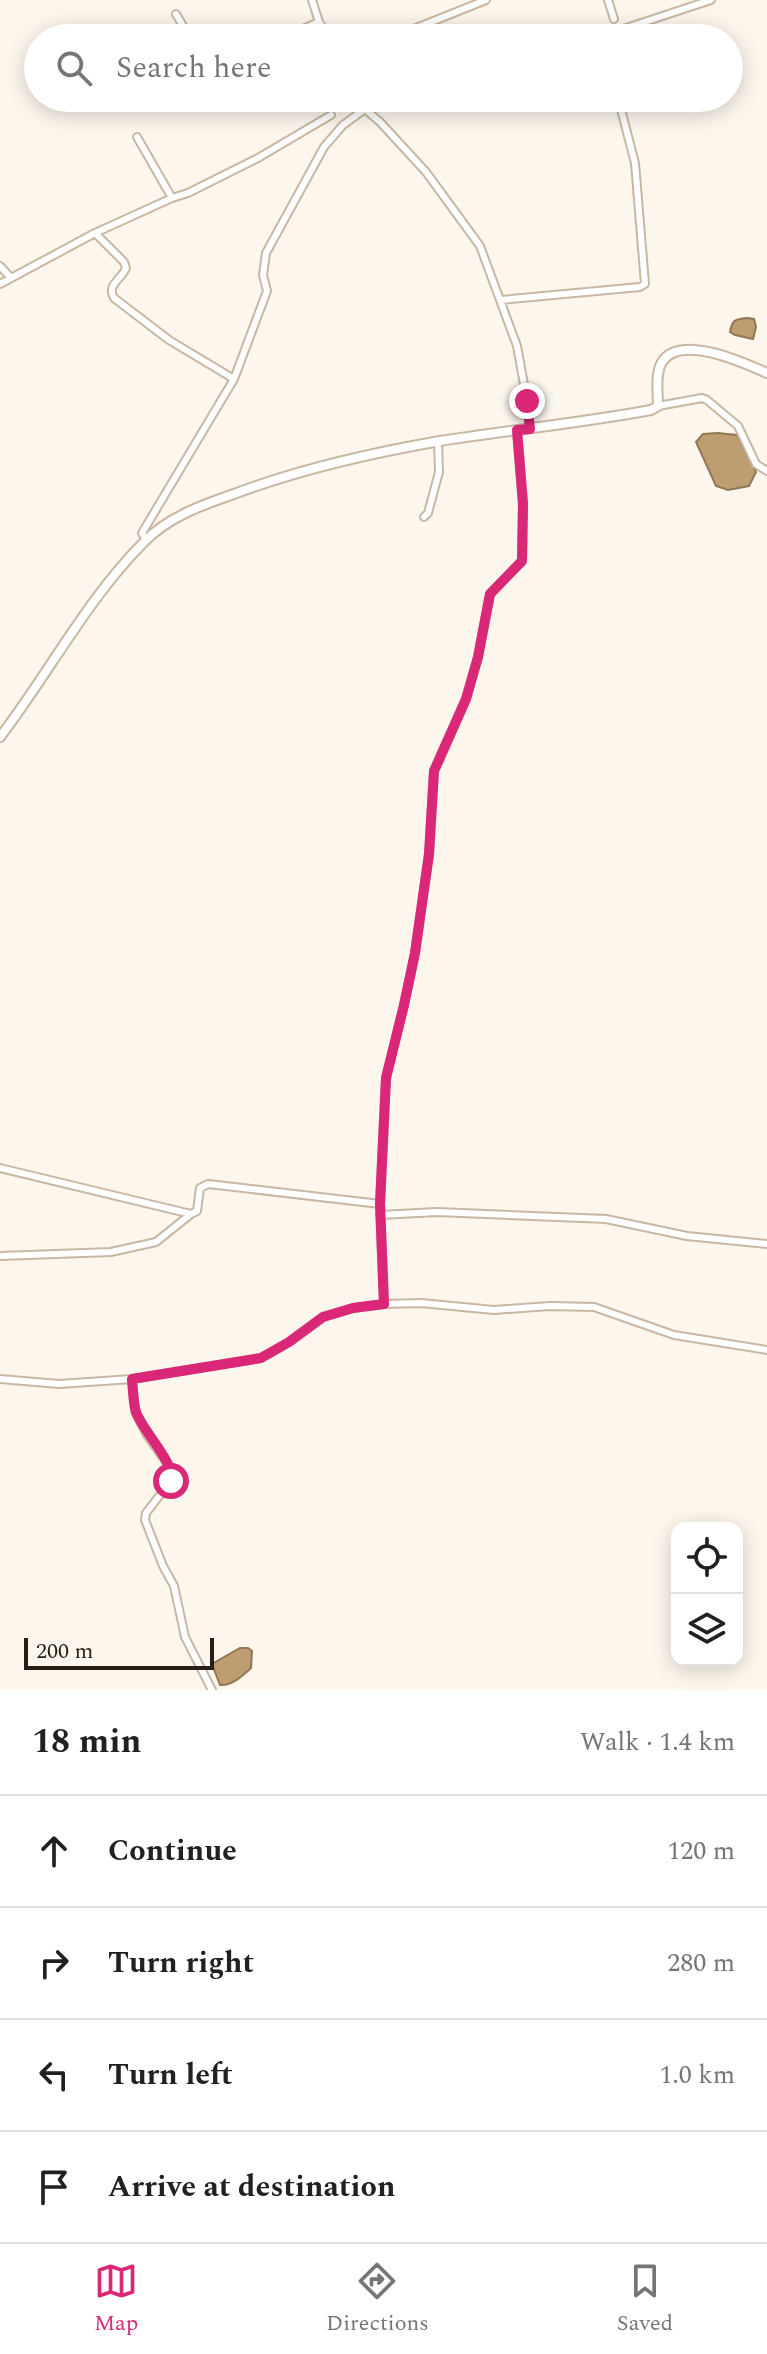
<!DOCTYPE html>
<meta charset="utf-8">
<style>
body{margin:0;font-family:Spectral,serif;background:#f2f2f2;color:#202124}
.controls{position:absolute;right:24px;bottom:24px;display:grid;overflow:hidden;border-radius:16px;box-shadow:0 4px 20px #0003}
.controls button{width:72px;height:72px;display:grid;place-items:center;padding:0;border:0;border-bottom:2px solid #e0e0e0;background:#fff;color:#202124;font:40px sans-serif}
.scale{position:absolute;left:24px;bottom:20px;width:190px;box-sizing:border-box;padding-left:8px;border:4px solid #251f17;border-top:0;font-size:22px;line-height:28px;white-space:nowrap;color:#251f17;-webkit-text-stroke:6px #fcf6ed;paint-order:stroke}
.stop{position:absolute;width:24px;height:24px;margin:-18px;border:6px solid #db2777;border-radius:50%;background:#fff}
.stop.end{background:#db2777;border-color:#fff;box-shadow:0 2px 8px #0008}
.list{margin:0;padding:0;list-style:none}
h2{display:flex;justify-content:space-between;align-items:center;height:104px;margin:0;padding:0 32px;font-size:34px}
h2 small{font-size:26px;font-weight:400;color:#757577}
.list li{display:grid;grid-template-columns:52px 1fr auto;gap:24px;align-items:center;box-sizing:border-box;height:112px;padding:0 32px;border-top:2px solid #e0e0e0}
.list b{display:block;font-size:30px;white-space:nowrap}
.list em{font-size:26px;font-style:normal;color:#757577}
.icon{flex:none;width:44px;height:44px;fill:none;stroke:currentColor;stroke-width:2;stroke-linecap:round;stroke-linejoin:round}
.map{position:relative;flex:none;width:767px;height:1690px;overflow:hidden}
.search{position:absolute;background:#fff;box-shadow:0 4px 20px #0003;left:24px;right:24px;top:24px;height:88px;display:flex;align-items:center;gap:20px;box-sizing:border-box;padding:0 28px;border-radius:44px;color:#757577;font-size:30px}
.sheet{height:552px;background:#fff}
nav{display:flex;justify-content:space-around;align-items:center;box-sizing:border-box;height:112px;border-top:2px solid #e0e0e0;background:#fff;font-size:22px;color:#757577}
nav a{display:grid;justify-items:center;gap:4px}
nav .on{color:#db2777}
.map>svg:first-child{display:block}
.water{fill:#be9d71;stroke:#907756;stroke-width:2}
.lines{fill:none;stroke-linecap:round;stroke-linejoin:round}
.street-casing{stroke:#c8b8a3;stroke-width:10}
.secondary-casing{stroke:#c8b8a3;stroke-width:12}
.street{stroke:#fff;stroke-width:6}
.secondary{stroke:#fff;stroke-width:8}
.route{stroke:#db2777;stroke-width:10}
</style>
<div class="map">
<svg width="767" height="1690" viewBox="0 0 767 1690">
<rect width="100%" height="100%" fill="#fcf6ed"/>
<path class="water" d="M747,318L754,319L756,327L753,339L735,335L730,332C732,320 735,319 747,318Z
M718,433L737,435L756,472L749,486L728,490L716,486L696,442L703,434Z
M240,1648H248L252,1651L251,1668C242,1676 232,1686 220,1685L212,1664Z"/>
<g class="lines">
<g class="street-casing">
<path id="street" d="M312,0L319,22L330,38
M608,0L614,19
M176,14L190,38
M602,36L711,0
M281,38L319,22
M391,38L486,0
M585,38L602,36L603,38
M363,98L365,109L380,122L426,172L480,246L517,346L527,401L530,429
M480,106L490,98
M137,137L172,198
M95,233L124,262L126,268C122,279 106,285 114,298L169,340L234,379L267,291L263,275L266,253L324,147L343,125L365,109
M0,266L11,278
M0,284L95,233L172,198L188,193L258,158L331,115
M501,300L640,287L645,284L635,163L618,98
M658,406L702,398L707,400L738,426L756,464L767,471
M424,517L428,513L439,472L438,442
M146,540L142,533L234,379
M0,1168L191,1214L197,1211L200,1188L208,1184L380,1204
M380,1215L437,1212L606,1219L687,1236L767,1244
M0,1256L111,1252L156,1242L191,1214
M384,1304L380,1204L386,1078L404,1005L415,953L429,854L434,771L466,699L478,657L490,594L522,561L523,504L517,430
M0,1379L59,1384L132,1379L261,1358L289,1342L323,1317L353,1308L384,1304L421,1303L494,1310L550,1306L594,1307L674,1335L767,1350
M132,1379L135,1411L147,1435L172,1470L171,1481L146,1513L145,1520L163,1566L174,1586L185,1637L212,1690"/>
</g>
<g class="secondary-casing">
<path id="secondary" d="M0,737C49,673 87,599 144,542C168,517 202,505 234,494C300,469 371,453 440,441C510,430 581,423 651,410L658,406C658,392 655,374 662,362C680,333 744,363 767,373"/>
</g>
<use href="#street" class="street"/>
<use href="#secondary" class="secondary"/>
</g>
<g class="lines">
<path class="route" d="M171,1481C175,1462 143,1432 136,1412C133,1402 133,1389 132,1379L261,1358L289,1342L323,1317L353,1308L384,1304L380,1204L386,1078L404,1005L415,953L429,854L434,771L466,699L478,657L490,594L522,561L523,504L517,430L530,429L527,401"/>
</g>
</svg>
<div class="controls">
<button><svg class="icon" aria-label="locate" viewBox="0 0 24 24"><circle cx="12" cy="12" r="6"/><path d="M12 2v4M12 18v4M2 12h4M18 12h4"/></svg></button>
<button><svg class="icon" aria-label="layers" viewBox="0 0 24 24"><path d="M12 4l9 5-9 5-9-5zM3 14l9 5 9-5"/></svg></button>
</div>
<div class="scale">200 m</div>
<div class="stop" style="left:171px;top:1481px"></div>
<div class="stop end" style="left:527px;top:401px"></div>
<div class="search"><svg class="icon" aria-label="search" viewBox="0 0 24 24"><circle cx="10" cy="10" r="6"/><path d="M15 15l6 6"/></svg>Search here</div>
</div>
<section class="sheet">
<h2>18 min<small>Walk · 1.4 km</small></h2>
<ul class="list">
<li><svg class="icon" aria-label="ahead" viewBox="0 0 24 24"><path d="M12 20V5M6 11l6-6 6 6"/></svg><div><b>Continue</b></div><em>120 m</em></li>
<li><svg class="icon" aria-label="right" viewBox="0 0 24 24"><path d="M7 20v-9h11M14 6l5 5-5 5"/></svg><div><b>Turn right</b></div><em>280 m</em></li>
<li><svg class="icon" aria-label="left" viewBox="0 0 24 24"><path d="M17 20v-9H6M10 6l-5 5 5 5"/></svg><div><b>Turn left</b></div><em>1.0 km</em></li>
<li><svg class="icon" aria-label="arrive" viewBox="0 0 24 24"><path d="M6 21V4h12l-3 4 3 4H6"/></svg><div><b>Arrive at destination</b></div></li>
</ul>
</section>
<nav>
<a class="on"><svg class="icon" aria-label="map" viewBox="0 0 24 24"><path d="M3 6l6-2 6 2 6-2v14l-6 2-6-2-6 2zM9 4v14M15 6v14"/></svg>Map</a>
<a><svg class="icon" aria-label="directions" viewBox="0 0 24 24"><path d="M12 3l9 9-9 9-9-9zM9 14v-3h6M13 9l2 2-2 2"/></svg>Directions</a>
<a><svg class="icon" aria-label="saved" viewBox="0 0 24 24"><path d="M7 4h10v16l-5-4-5 4z"/></svg>Saved</a>
</nav>
